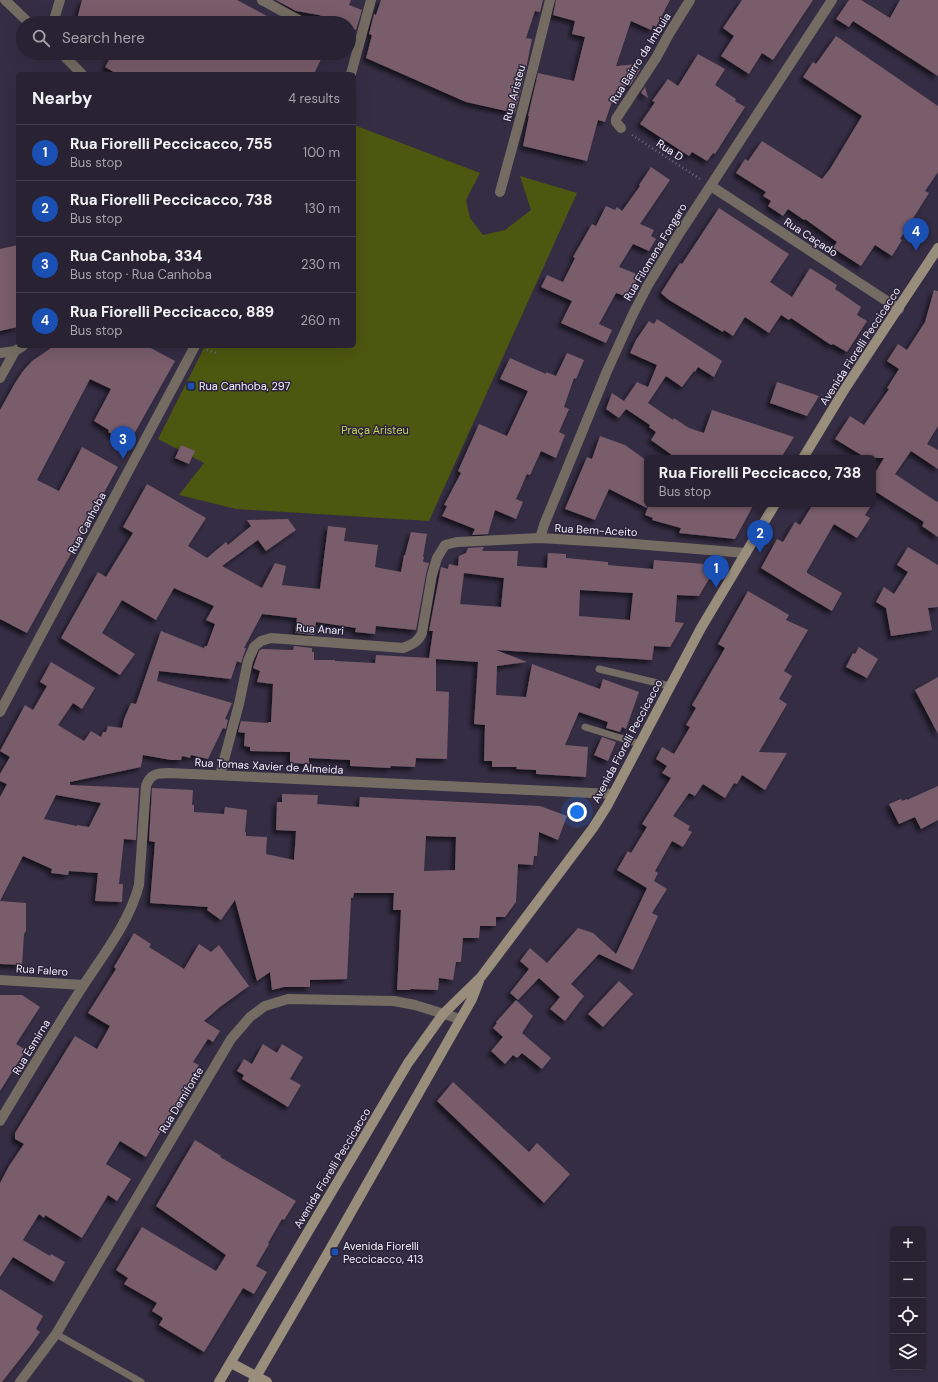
<!DOCTYPE html>
<meta charset="utf-8">
<style>
body{margin:0;font-family:"DM Sans",sans-serif;background:#342f3f;color:#f1f3f6}
.controls{position:absolute;right:12px;bottom:12px;display:grid;overflow:hidden;border-radius:6px;box-shadow:0 4px 16px #0002}
.controls button{width:36px;height:36px;display:grid;place-items:center;padding:0;border:0;border-bottom:1px solid #443f4e;background:#282233;color:#f1f3f6;font:20px sans-serif}
.you{position:absolute;left:577px;top:812px;width:14px;height:14px;margin:-10px;border:3px solid #fff;border-radius:50%;background:#1a73e8;box-shadow:0 0 0 6px #1a73e833}
.badge{display:grid;place-items:center;width:26px;height:26px;border-radius:50%;background:#56cec3;color:#fff;font-size:13px;font-weight:700}
.pin{position:absolute;translate:-50% -33px;filter:drop-shadow(0 1px 2px #0008)}
.pin::after{content:'';position:absolute;top:21px;width:14px;height:12px;background:inherit;clip-path:polygon(0 0,100% 0,50% 100%)}
.popup{position:absolute;left:644px;top:455px;width:232px;height:52px;box-sizing:border-box;display:grid;place-content:center;border-radius:6px;background:#282233;filter:drop-shadow(0 1px 3px #0005);font-size:13px;white-space:nowrap;color:#a5a4ac}
.popup b{font-size:15px;color:#f1f3f6}
.popup::after{content:'';position:absolute;left:50%;top:100%;margin-left:-8px;border:8px solid transparent;border-top-color:#282233}
.list{margin:0;padding:0;list-style:none}
h2{display:flex;justify-content:space-between;align-items:center;height:52px;margin:0;padding:0 16px;font-size:17px}
h2 small{font-size:13px;font-weight:400;color:#a5a4ac}
.list li{display:grid;grid-template-columns:26px 1fr auto;gap:12px;align-items:center;box-sizing:border-box;height:56px;padding:0 16px;border-top:1px solid #443f4e}
.list b{display:block;font-size:15px;white-space:nowrap}
.list p{margin:0;font-size:13px;white-space:nowrap;color:#a5a4ac}
.list em{font-size:13px;font-style:normal;color:#a5a4ac}
.icon{flex:none;width:22px;height:22px;fill:none;stroke:currentColor;stroke-width:2;stroke-linecap:round;stroke-linejoin:round}
.map{position:relative;flex:none;width:938px;height:1382px;overflow:hidden}
.search{position:absolute;background:#282233;box-shadow:0 4px 16px #0002;left:16px;top:16px;width:340px;height:44px;display:flex;align-items:center;gap:10px;box-sizing:border-box;padding:0 14px;border-radius:22px;color:#a5a4ac;font-size:15px}
.panel{position:absolute;background:#282233;box-shadow:0 4px 16px #0002;left:16px;top:72px;width:340px;height:276px;border-radius:6px}
.map>svg:first-child{display:block}
.green{fill:#4c570f}
.building{fill:#795d6b;fill-rule:evenodd;filter:url(#shadow)}
.lines{fill:none;stroke-linecap:round;stroke-linejoin:round}
.path{stroke:#6f687d;stroke-width:2.5;stroke-dasharray:1 3;stroke-linecap:butt}
.service{stroke:#746c62;stroke-width:7}
.minor{stroke:#746c62;stroke-width:10}
.secondary{stroke:#998d7c;stroke-width:10}
.transit-dot{fill:#1a4fb4;stroke:#2b2339;stroke-width:1.5}
.labels{text-anchor:middle;dominant-baseline:central;stroke-width:3;stroke-linejoin:round;paint-order:stroke}
.street-label{font-size:11px;fill:#f4effe;stroke:#2b2339}
.poi-label{font-size:11px;fill:#f4effe;stroke:#2b2339;text-anchor:start}
.park-label{font-size:11px;fill:#c4da62;stroke:#2b2339}
</style>
<div class="map">
<svg width="938" height="1382" viewBox="0 0 938 1382">
<defs>
<filter id="shadow"><feDropShadow dx="-3.5" dy="3.5" stdDeviation="2" flood-color="#0009"/></filter>
</defs>
<rect width="100%" height="100%" fill="#352d44"/>
<path class="green" d="M354,125L480,173L466,200L470,218L483,235L505,230L531,210L520,176L577,193L429,521L236,509L179,495L204,463L158,439L205,346H354Z"/>
<path class="building" d="M82,0H237L280,23H76Z
M276,0H351L349,5L362,10L356,30L349,28V23H332L333,21L319,15L296,11Z
M381,0H543L540,12L535,11L526,38L532,39L526,69L515,113L466,102L366,58L372,35L369,34L374,14L376,15Z
M556,0H670L656,27L653,25L651,30L631,21L616,66L638,64L640,70L630,86L627,84L620,96L615,93L605,122L598,120L587,161L523,146L529,116H528L538,73L574,81L585,37L572,34L575,21L553,15Z
M742,0H813L773,60L762,53L749,74L721,56L734,36L723,28Z
M849,0H861L890,18L900,0H938V76L853,21L849,27L836,19Z
M836,36L938,106V172L925,191L929,193L900,239L902,240L892,256L875,245L861,266L833,248L837,242L805,219L804,220L788,209L783,216L768,206L771,201L763,196L766,192L736,173L745,159L748,161L762,141L822,179L830,169L862,116L803,77L813,62L816,64Z
M113,53H324L314,74H117L105,67Z
M698,54L725,69L715,85L736,99L735,101L745,107L715,154L713,153L707,161L692,152L689,156L640,124L655,102L652,101L668,79L678,86Z
M645,87L648,98L641,93Z
M651,167L670,180L640,224L654,230L651,236L656,239L649,251L633,244L619,267L639,275L628,297L616,293L599,324L612,330L606,343L561,323L572,301L541,287L547,275L563,282L575,258L573,257L592,224L596,226L606,206L615,210L617,207L622,211L640,186L639,185Z
M719,208L789,254L770,282L792,297L810,268L837,285L835,289L861,307L857,315L867,321L847,352L833,344L831,345L791,318L789,320L781,315L769,333L745,317L733,336L724,330L723,332L669,300L661,293L680,263L682,264Z
M18,245V327L0,331V249Z
M934,290L938,291V426L927,444L938,450V469L911,451L895,474L937,502L938,501V537L922,526L924,522L873,490V476L884,458H866L835,439L850,416L864,425L889,389L887,388L899,369L887,361L898,344L907,350L925,322Z
M657,319L722,361L714,377L698,367L695,372L694,371L682,387L666,376L648,403L673,420L674,418L689,428L704,433L712,410L794,437L781,458H676L651,440L656,432L649,427L650,425L626,409L619,418L606,409L612,393L624,401L637,382L648,387L657,365L630,353L636,340L649,321L654,324Z
M54,346H147L175,361L129,443L108,432L109,430L94,421L111,389L90,379L37,480L59,491L75,461L82,447L118,467L82,533V534L27,633L0,619V410L15,383L23,371L32,361Z
M567,353L584,360L576,379L574,378L564,407L569,409L559,432L565,435L556,458L541,451L530,475L527,474L516,499L523,502L516,519L495,510L488,534L472,535L475,529L442,516L447,506L444,505L461,473L458,471L479,424L507,436L528,391L500,379L510,358L546,374V372L556,376Z
M777,382L819,396L807,416L770,403Z
M600,436L625,445L647,461V508L609,489L595,520L565,509L587,457L592,459Z
M181,445L195,451L189,464L175,458Z
M147,484L206,518L188,546L207,558L226,542L228,545L251,526L247,520L288,519L296,530L266,551L258,540L222,566L262,588L275,563L286,566L282,585L320,589L328,526L346,528L344,541L378,545L375,567L401,572L404,555H405L411,532L427,534L423,557H424L423,562L429,563L426,574L416,630L376,626L375,634L355,632L356,628L316,622L314,635L295,633L297,618L262,614L244,648H246L241,663L237,661L231,679L159,671L157,681L232,703L225,719L228,720L226,729L223,728L208,759L191,755L190,758L182,756L181,760H171L143,755L141,767L70,782V785L139,788L136,840L124,839L119,884H123L122,902L95,901L98,873L69,871L68,875L51,873L52,869L23,856L0,901L26,903V931L24,934L22,965L0,964V797L7,784L0,781V774L10,757L0,751L25,705L33,710L47,686L40,682L51,662L95,688L82,709L73,703L58,725L84,741L91,731L101,737L103,732H106L108,726L122,728L124,719L131,703L136,704L161,631L206,649L204,648L205,646H207L215,624L206,620L214,606L174,588L156,620L122,600L102,633L135,654L120,675L61,638L98,572L106,577L133,533L123,527ZM56,795L101,803L89,827L77,825V826L44,819Z
M649,504H754L735,539L679,533L681,528L652,520L653,518L645,515Z
M813,504H872L865,515L870,518L857,538L834,524L807,571V573L842,593L832,611L798,591L761,568L777,539L783,542L795,522L800,525Z
M484,547L482,551H518L517,566L547,568L548,553L566,554V558L608,562V565L653,569L654,560L717,565L699,596L677,595L675,622L684,623L670,647L654,646L652,660L496,650L527,662L497,666L496,695L526,697L532,664L600,689L603,679L639,692L626,729L622,727L620,732L606,728L608,722L579,712L565,745L588,747L586,777L536,774V770L516,769L517,767H492V761H484L485,725L474,724L478,662L436,659V691L449,692L447,759L416,758L415,767L391,766L390,768L350,766V760L309,758V764L290,763V752L250,751V747L244,746L245,733L238,732L241,721L268,723V722H271L273,684L257,682L260,671L253,668L259,651L262,649L293,650L294,646L312,648V652H314V660H335V661L375,663L376,655L429,658L433,631H429L441,567L448,569L449,564L458,566L459,556L466,553L468,548ZM464,573L504,578L501,607L460,604ZM580,590L633,593L630,620L579,616Z
M908,547L938,565V607L928,608L932,630L891,636L886,608L876,602L884,587L894,594L908,572L897,565Z
M748,591L789,615L786,620L808,630L784,671L792,676L779,699L787,704L759,752L787,753L765,790L742,775L737,784L734,783L725,798L703,784L695,796L689,793L673,816L690,826L688,830L692,832L683,847L672,841L655,871L658,873L654,881L667,889L652,913L658,916L633,970L599,954L571,984L584,996L565,1021L550,1009L560,997L539,978L518,1000L510,993L529,969L520,961L530,948L547,963L578,928L593,933L616,954L647,888L617,870L628,851L631,853L647,827L642,824L671,778L662,773L667,766L656,759L662,747L674,754L690,727L686,725L696,708L692,705L725,648L718,644Z
M859,647L878,659L867,678L846,667L853,653L855,654Z
M938,677V734L915,690Z
M602,737L616,742L608,761L594,755Z
M938,786V820L921,829L915,817L899,824L889,804L901,799L902,801L907,799V800Z
M152,788L193,790L192,805H194V812L224,814L225,807L247,810L245,832H246V836L267,837L266,854L294,860L296,831L276,830L277,802H282V794L318,795L317,804L359,807L360,797L540,806L567,816L558,840L539,832L537,856H534L533,865L518,864L516,902L505,917H496V926H480L479,938H463L461,962H456L453,980L439,978L438,990L411,989L410,990H397L401,910H393L394,893H354L353,898H351L347,979L310,980V987H284L272,990L270,972L257,981L235,900L221,920L207,910L208,907L150,903L155,842L149,841ZM426,836L456,837L455,870L424,871Z
M134,933L151,944L149,947L184,969L199,944L211,952L219,945L249,986L220,1007L204,1021L220,1031L213,1042L208,1039L193,1062L199,1065L146,1157L120,1141L106,1164L131,1179L117,1201L108,1195L82,1238L45,1215L44,1218L39,1214L23,1240L50,1256L51,1254L65,1262L54,1282L13,1257L0,1277V1183L9,1166L24,1144L15,1139V1133L75,1036L97,1049L110,1026L88,1013L116,969L114,967Z
M619,981L633,994L603,1027L588,1014Z
M0,995H22L40,1007L16,1044L26,1050L0,1091Z
M516,1000L533,1016L522,1033L551,1058L542,1069L522,1053L517,1058L513,1055L505,1064L491,1051L503,1037L493,1028L497,1023L496,1022Z
M263,1044L277,1053L282,1044L303,1057L290,1079L301,1085L288,1107L242,1079L244,1075L237,1071L244,1059L252,1064Z
M453,1082L529,1152L537,1143L570,1174L544,1203L437,1101Z
M195,1140L221,1156L220,1157L296,1201L284,1220L282,1219L268,1243L269,1244L256,1266L267,1272L254,1294L243,1288L204,1352L159,1325L163,1318L152,1311L157,1303L124,1284L128,1278L116,1270L142,1227L216,1271L226,1255L156,1206Z
M0,1289L43,1316L36,1329L40,1332L31,1345L2,1382H0Z"/>
<g class="lines">
<path class="path" d="M632,135L700,179
M207,350L216,353"/>
<path class="service" d="M599,669L670,686
M585,727L640,744
M56,1334L141,1382"/>
<path class="minor" d="M5,0L29,23
M262,0L304,23
M53,23L60,0
M61,53L82,74
M351,74L371,0
M621,128L616,122V119L656,58L669,34L690,0
M711,186L899,309
M500,192L523,108L550,0
M0,353L15,351L23,346
M0,378L15,351
M540,538L544,525L607,371L633,314L648,285L679,234L832,0
M0,712L195,346
M220,775L239,704L248,661L254,647L261,641L271,638L403,648C413,644 418,642 422,633L432,575L437,558L445,545L457,542L540,538L622,543L746,553
M0,980L83,985
M0,1121C27,1076 54,1031 83,986C103,955 130,921 139,885L146,786C150,774 157,773 169,773L613,794
M20,1382L56,1334L231,1039L250,1017L265,1006L288,999L394,1001L415,1005L460,1019"/>
<path class="secondary" d="M803,458L846,387L938,248
M231,1363L267,1382
M219,1382L408,1063L443,1014L481,977L593,828L607,806L701,628L775,504
M253,1382L329,1251L472,999L479,981"/>
</g>
<g class="transit-dot">
<rect x="187" y="382" width="8" height="8" rx="2"/>
<rect x="331" y="1248" width="8" height="8" rx="2"/>
</g>
<g class="labels">
<g class="street-label">
<text transform="translate(640 58) rotate(-58)">Rua Bairro da Imbuia</text>
<text transform="translate(514 93) rotate(-75)">Rua Aristeu</text>
<text transform="translate(670 150) rotate(33)">Rua D</text>
<text transform="translate(811 237) rotate(33)">Rua Caçado</text>
<text transform="translate(655 252) rotate(-59)">Rua Filomena Fongaro</text>
<text transform="translate(860 346) rotate(-57)">Avenida Fiorelli Peccicacco</text>
<text transform="translate(87 523) rotate(-62)">Rua Canhoba</text>
<text transform="translate(596 530) rotate(3)">Rua Bem-Aceito</text>
<text transform="translate(320 629) rotate(4)">Rua Anari</text>
<text transform="translate(627 741) rotate(-62)">Avenida Fiorelli Peccicacco</text>
<text transform="translate(269 766) rotate(3)">Rua Tomas Xavier de Almeida</text>
<text transform="translate(42 970) rotate(4)">Rua Falero</text>
<text transform="translate(31 1047) rotate(-59)">Rua Esmirna</text>
<text transform="translate(181 1100) rotate(-59)">Rua Demifonte</text>
<text transform="translate(332 1168) rotate(-59)">Avenida Fiorelli Peccicacco</text>
</g>
<g class="poi-label">
<text x="199" y="386">Rua Canhoba, 297</text>
<text x="343" y="1246">Avenida Fiorelli<tspan x="343" dy="13">Peccicacco, 413</tspan></text>
</g>
<g class="park-label">
<text x="375" y="430">Praça Aristeu</text>
</g>
</g>
</svg>
<div class="controls">
<button>+</button>
<button>−</button>
<button><svg class="icon" aria-label="locate" viewBox="0 0 24 24"><circle cx="12" cy="12" r="6"/><path d="M12 2v4M12 18v4M2 12h4M18 12h4"/></svg></button>
<button><svg class="icon" aria-label="layers" viewBox="0 0 24 24"><path d="M12 4l9 5-9 5-9-5zM3 14l9 5 9-5"/></svg></button>
</div>
<div class="you"></div>
<div class="pin badge" style="left:716px;top:588px;background:#1a4fb4">1</div>
<div class="pin badge" style="left:760px;top:553px;background:#1a4fb4">2</div>
<div class="popup"><b>Rua Fiorelli Peccicacco, 738</b>Bus stop</div>
<div class="pin badge" style="left:123px;top:459px;background:#1a4fb4">3</div>
<div class="pin badge" style="left:916px;top:251px;background:#1a4fb4">4</div>
<div class="search"><svg class="icon" aria-label="search" viewBox="0 0 24 24"><circle cx="10" cy="10" r="6"/><path d="M15 15l6 6"/></svg>Search here</div>
<section class="panel">
<h2>Nearby<small>4 results</small></h2>
<ul class="list">
<li><span class="badge" style="background:#1a4fb4">1</span><div><b>Rua Fiorelli Peccicacco, 755</b><p>Bus stop</p></div><em>100 m</em></li>
<li><span class="badge" style="background:#1a4fb4">2</span><div><b>Rua Fiorelli Peccicacco, 738</b><p>Bus stop</p></div><em>130 m</em></li>
<li><span class="badge" style="background:#1a4fb4">3</span><div><b>Rua Canhoba, 334</b><p>Bus stop · Rua Canhoba</p></div><em>230 m</em></li>
<li><span class="badge" style="background:#1a4fb4">4</span><div><b>Rua Fiorelli Peccicacco, 889</b><p>Bus stop</p></div><em>260 m</em></li>
</ul>
</section>
</div>
